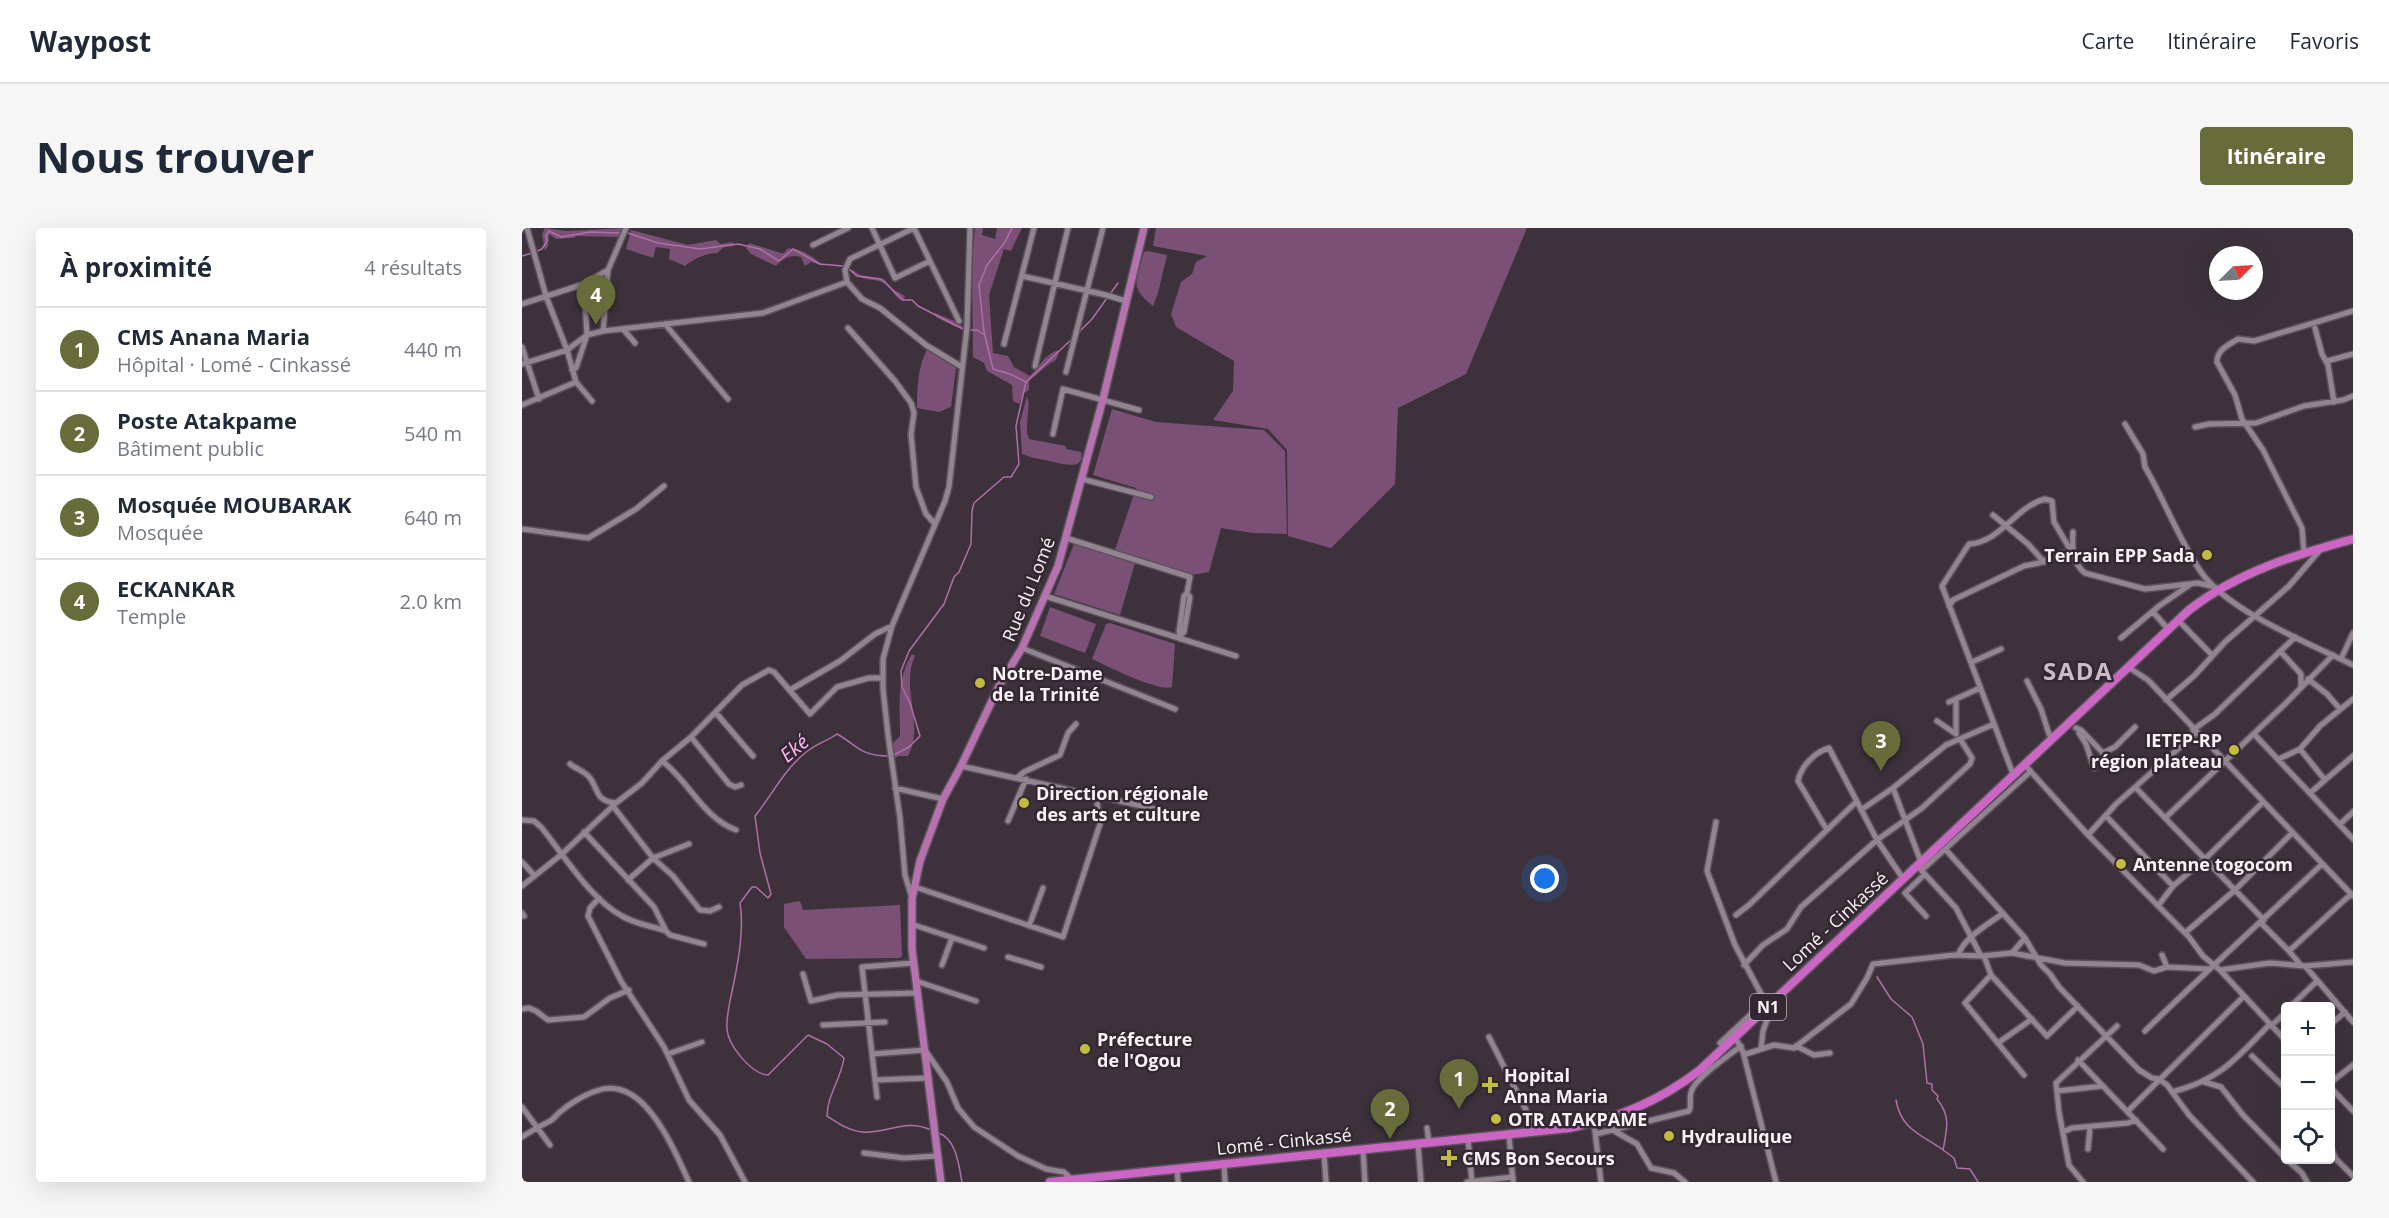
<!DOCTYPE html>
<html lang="fr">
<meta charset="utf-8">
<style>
body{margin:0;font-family:"Open Sans",sans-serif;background:#f6f6f7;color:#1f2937}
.controls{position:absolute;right:18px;bottom:18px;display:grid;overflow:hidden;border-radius:6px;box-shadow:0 6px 24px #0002}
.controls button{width:54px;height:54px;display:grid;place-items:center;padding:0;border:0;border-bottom:2px solid #e0e1e3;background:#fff;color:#1f2937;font:30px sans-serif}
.compass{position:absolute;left:1687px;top:18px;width:54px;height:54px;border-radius:50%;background:#fff;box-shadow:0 6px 24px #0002;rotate:66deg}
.you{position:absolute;left:1023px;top:651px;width:21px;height:21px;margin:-15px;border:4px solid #fff;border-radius:50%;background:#1a73e8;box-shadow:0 0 0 9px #1a73e833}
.badge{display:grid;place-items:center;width:39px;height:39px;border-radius:50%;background:#686c3b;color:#fff;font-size:20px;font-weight:700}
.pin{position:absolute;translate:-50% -50px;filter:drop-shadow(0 2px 3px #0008)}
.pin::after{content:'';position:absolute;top:32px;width:21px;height:18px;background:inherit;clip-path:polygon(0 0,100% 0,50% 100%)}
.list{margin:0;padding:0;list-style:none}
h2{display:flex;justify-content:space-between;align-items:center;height:78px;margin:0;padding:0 24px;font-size:26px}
h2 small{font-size:20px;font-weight:400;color:#747a83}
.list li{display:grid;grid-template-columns:39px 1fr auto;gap:18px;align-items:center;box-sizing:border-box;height:84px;padding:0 24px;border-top:2px solid #e0e1e3}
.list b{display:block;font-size:22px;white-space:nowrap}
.list p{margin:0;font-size:20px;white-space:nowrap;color:#747a83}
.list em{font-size:20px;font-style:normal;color:#747a83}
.icon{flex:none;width:33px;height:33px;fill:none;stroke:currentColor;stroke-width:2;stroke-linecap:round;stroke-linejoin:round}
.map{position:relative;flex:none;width:1831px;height:954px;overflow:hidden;border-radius:6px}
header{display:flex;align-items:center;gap:36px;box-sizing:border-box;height:84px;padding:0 30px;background:#fff;border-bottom:2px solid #e0e1e3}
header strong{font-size:28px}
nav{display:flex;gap:33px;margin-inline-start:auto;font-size:21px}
.intro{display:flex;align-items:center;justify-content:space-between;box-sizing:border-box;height:144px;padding:0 36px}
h1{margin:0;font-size:42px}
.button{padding:15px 27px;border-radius:6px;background:#686c3b;color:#fff;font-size:21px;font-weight:700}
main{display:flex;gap:36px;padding:0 36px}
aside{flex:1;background:#fff;border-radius:6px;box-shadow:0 6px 24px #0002}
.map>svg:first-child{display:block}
.green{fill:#7b5076}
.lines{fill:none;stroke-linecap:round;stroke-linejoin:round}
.stream{stroke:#af6fa9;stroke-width:1.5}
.minor-casing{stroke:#5b515a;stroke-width:8}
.major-casing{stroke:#5b515a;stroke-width:10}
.highway-casing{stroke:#5b515a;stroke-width:11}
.minor{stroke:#928490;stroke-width:5}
.major{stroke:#b572af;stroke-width:7}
.highway{stroke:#cc66c4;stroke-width:8}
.poi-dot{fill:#c2bd3f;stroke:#332831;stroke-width:2}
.labels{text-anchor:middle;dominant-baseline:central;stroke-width:5;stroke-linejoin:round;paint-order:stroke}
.shield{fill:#332831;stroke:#beb5bc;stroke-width:1.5}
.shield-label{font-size:16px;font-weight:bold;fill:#f9f2f8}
.poi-label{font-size:18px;font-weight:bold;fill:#f9f2f8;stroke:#332831;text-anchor:start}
.street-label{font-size:18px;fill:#f9f2f8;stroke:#332831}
.water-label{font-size:20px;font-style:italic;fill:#fdb7f5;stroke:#332831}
.district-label{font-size:24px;font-weight:bold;letter-spacing:1.5px;fill:#cabbc8;stroke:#332831}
</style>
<header>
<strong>Waypost</strong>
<nav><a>Carte</a><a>Itinéraire</a><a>Favoris</a></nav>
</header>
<div class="intro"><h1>Nous trouver</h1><a class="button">Itinéraire</a></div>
<main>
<aside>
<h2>À proximité<small>4 résultats</small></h2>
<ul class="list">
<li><span class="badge">1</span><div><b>CMS Anana Maria</b><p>Hôpital · Lomé - Cinkassé</p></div><em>440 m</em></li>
<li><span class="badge">2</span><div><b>Poste Atakpame</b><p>Bâtiment public</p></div><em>540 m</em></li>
<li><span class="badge">3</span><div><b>Mosquée MOUBARAK</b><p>Mosquée</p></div><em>640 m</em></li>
<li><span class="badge">4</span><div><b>ECKANKAR</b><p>Temple</p></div><em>2.0 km</em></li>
</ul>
</aside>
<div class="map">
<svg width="1831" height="954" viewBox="0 0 1831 954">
<rect width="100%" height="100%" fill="#3d323c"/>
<path class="green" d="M23,0L44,3L102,0L98,9L54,8L52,10L34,11L27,6L26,18L23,23L20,6Z
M453,0H461L460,7L473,11L475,0H500L489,23L482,21L467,67L471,125L486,128L492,139L508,148C517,139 523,126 536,122L537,124L534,132L527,136L507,153V162L502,165L497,176L491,173L490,157L465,143L462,135L451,129L450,35Z
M634,0H1005L944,146L876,180L873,256L809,320L766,308L765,222L746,201L691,192L711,163L712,133L654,99L649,86L659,54L670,46L674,34L685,28L631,18Z
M109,2L166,17L194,12L198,16L211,14L212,18L202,19L195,25C185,25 171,31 163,38L147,31L148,21L134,19L131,30L104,21Z
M227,15L259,25H262L265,21C277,18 292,30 302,38L289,34L283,38L279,29C269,26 261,30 254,38L229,26L224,20Z
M625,23L645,27L636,65L631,78C606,59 615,51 622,24Z
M331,42L338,47L362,51L371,61L383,68L381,73C371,69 369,57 360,54C348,50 337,53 328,43Z
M413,85L437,95L442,100L434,99L414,89Z
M405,121L434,140L429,179L417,184L395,180C395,159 396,140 405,121Z
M505,168C510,182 501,197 507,211L544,218V221L559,224C564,244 537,235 528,233C518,231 510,230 500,226L498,194Z
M590,181L634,194L742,202L763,223L765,306L731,305L699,300L687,344L670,347L593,322L614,260L571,247Z
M552,316L613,335L598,387L532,366Z
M528,379L574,396L563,425L518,408Z
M588,395L653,416L650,459C636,464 585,438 570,431L584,396Z
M390,426L393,428C378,459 403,497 386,528H376L371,532L369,517L378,508C378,478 374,452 390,426Z
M278,673L281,682L378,677L380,728L378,730L284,731L262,699V676Z"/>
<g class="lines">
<path class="stream" d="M103,4L136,15L178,21L216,16L238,21L257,33L271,21L298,36L321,38
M15,23L20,21L25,13L24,8L27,3L39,9L68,4L98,5
M0,28L10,25
M326,40L335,48L359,51L381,72H390L396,78L441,101
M588,66L596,55
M446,102H455L461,106
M558,103L570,91L585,70
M504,154L550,111
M366,528C338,528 335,517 315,506C305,513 292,517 283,525C262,542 250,567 233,588L238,625L249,666L246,670L234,659H230L218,675C222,700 217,729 212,754C209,769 204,786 205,801C206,817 229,846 246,847L286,807L305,816L322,830C319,851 305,868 305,888C316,895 327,903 340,904C365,906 383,890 409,902
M370,528L387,519L398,508L388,475L380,459L379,443L387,423L422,376L432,349L437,344L449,316L450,283L452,275L482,249H489L497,236L494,198L504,154L488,146L471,141L462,104L457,57L465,37L483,14L490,0
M1355,749L1369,771L1390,789L1401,816L1405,855L1410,856V862L1416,868L1415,871C1429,888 1425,901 1421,922L1432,930L1435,940L1448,941L1456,954
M1374,872C1379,901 1398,906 1420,921
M417,905C435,912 437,939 440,954"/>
<g class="minor-casing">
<path id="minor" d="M5,0L24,68L45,122L54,154L70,173
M350,0L373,50L408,33
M392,0L437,93
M291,17L326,0
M500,48L584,67L604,73
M325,54L323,42L328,31L392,0
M0,76L62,56L86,42
M143,96L206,171
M326,100L373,153L389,175L392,185L389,206L394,259L404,286L413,296
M1793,100L1800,126L1806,137L1812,174
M101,101L113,115
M81,103L86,42L104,0
M482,116L512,0
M0,119L17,171
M1805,133L1831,126
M0,136L45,122L65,107L81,103L241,85L325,54L340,71L358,80L404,117L440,139
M513,138L546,0
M50,142L54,140L65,107L62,56
M544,144L581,0
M0,177L54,154
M1603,196L1621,226L1623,239C1643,273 1657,312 1679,344C1707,384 1787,415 1831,437
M1673,199L1687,196L1734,195L1782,178L1821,172L1831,168
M531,206L541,161L617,182
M560,251L629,269
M1471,287L1506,316L1522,334
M0,301L66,310L114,281L142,258
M1551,304C1550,319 1550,335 1563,345L1623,361L1676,355L1693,359
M544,310L668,349L665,365L662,368L657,404L659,411
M1782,325L1780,300L1741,222L1720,191L1713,167L1695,134C1695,121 1707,117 1716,111L1732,113L1831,83
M523,368L714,428
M1427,378L1431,372L1502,338L1517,335L1540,325L1552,328
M1631,384L1646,401
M1656,392L1690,427
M659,407L662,404L668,369L665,365
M1599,410L1637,378L1669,356
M500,420L653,481
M1758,423L1779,446V458
M1819,431L1831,405
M1450,434L1479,421
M1606,439L1626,452L1831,668
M1786,451L1805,466L1818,481
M1505,453L1519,481L1527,506L1531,510
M268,462L318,433L353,406L370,398
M1434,472V506
M1644,472L1672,448L1703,414L1767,358L1799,321
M1427,474L1458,460
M194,485L231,528
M1415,493L1434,506
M1554,500L1559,502L1581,525L1593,519L1613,499
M1671,502L1693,486L1773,409
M1557,505L1564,516L1572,540
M1732,506L1831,611
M169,509L207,556L213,559L219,557
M1778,521L1803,552
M1757,531L1778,521L1798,498L1831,471
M140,533C167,553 181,590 214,602
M48,536C54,541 64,544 68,550C77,562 73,573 94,575
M1502,536L1566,607L1667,709L1681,728L1698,742L1748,735L1783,738L1831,734
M439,538L652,585
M1491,546L1420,358L1447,316C1479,314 1493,279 1523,271L1530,273L1532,294L1552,328
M496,549L502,544L538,527L546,505L554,496
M373,560L421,571
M1371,560L1399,634
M1614,560L1742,692
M1788,565L1831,528
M91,578L131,630L151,648L178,682L188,683L197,679
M1339,582L1371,560L1424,517L1472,496
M1584,588L1651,658
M1643,590L1763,476L1811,427
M0,592L12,593L19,599C42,627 68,671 100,688C113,696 130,698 144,703L148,707L182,716
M486,593L504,551
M1194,594L1185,643L1213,717L1246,779
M1818,596L1831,584
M1305,602L1276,553C1279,538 1293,524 1307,520L1355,612L1382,652
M62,604L132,679L144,703
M1566,607L1594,576L1674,505
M1424,622L1503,710L1519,737L1528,746L1537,759L1617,842L1630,850L1637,851L1645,857L1667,887L1731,954
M0,634L12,647
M1399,642L1434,680L1459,728
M1400,642L1508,544
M1403,646L1383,665L1404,688
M106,652L131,630L167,616
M0,658L40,626L94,575L120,555L140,533L169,509L220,457L247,442L252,444L288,486L315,459L347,450H360
M393,659L541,709L578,596L574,567
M77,670L68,680L66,688L99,753L142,819L167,872L198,907L223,954
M390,670L383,647L378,590L366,507L361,461V431L370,398L423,273L427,259L445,99L448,0
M1636,678L1651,658L1683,631L1741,574
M0,685L2,688
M1214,687L1227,677L1334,574
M1739,695L1767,723
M389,696L462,720
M507,698L521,660
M1663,705L1713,662L1770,605
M1490,725L1503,710
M1436,727C1443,709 1465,697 1480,686
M1640,727L1645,739
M1462,728L1469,747L1525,808L1556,778
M486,729L519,739
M1778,736L1767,723L1829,666
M420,737L430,710
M1222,737L1241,717L1265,701L1279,679L1355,612L1400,580L1448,536L1450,530L1438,511
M1783,738L1831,794
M1698,742L1764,813
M281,746L289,773L316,767L395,765
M1469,747L1443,775L1502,847
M394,753L454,773
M1769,778L1795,753
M0,781L7,780L14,783L26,792L62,789L88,770L107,762
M301,797L363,794
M1808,797L1823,784
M1749,798L1764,784
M1623,803C1681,746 1741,692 1800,636
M967,809L1015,904
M1213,809L1221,824L1254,954
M1198,815L1242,774
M1476,815L1510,791
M1274,818L1292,827L1308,825
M1239,821L1241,803L1246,789
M1221,824L1224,826L1252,817L1272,820L1329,776L1345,750L1351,736L1432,727L1459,728L1490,725L1543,735L1617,737L1632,743L1645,739L1686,741
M146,826L180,814
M350,826L403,822L425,854L436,880L452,899L496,928L524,941L542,944L550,952
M1730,828L1764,861
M1556,832L1641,921
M353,852L406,850
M1682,854L1699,859L1721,887L1764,931
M1808,855L1831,837
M1808,859L1831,883
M1535,863L1581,858
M1650,864C1698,852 1715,830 1748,796
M355,869L340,739L392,735
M0,879L28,917
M1606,883L1722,768
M1072,895L1079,954
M905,900L907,915
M1089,901L1115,916L1129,940L1152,945L1163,954
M1541,904L1550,900L1606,895L1614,892
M1074,906L1167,883C1170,877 1167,871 1169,864C1173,850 1206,828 1219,818
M987,907L991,954
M0,909C9,903 18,898 28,893C32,891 34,887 38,884C47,876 62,867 74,863C122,845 152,922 167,954
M946,911L950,954
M896,916L899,954
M1808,918L1814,931L1831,948
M1566,921L1568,900
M841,922L843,954
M342,925L382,930L415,928
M802,926L804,954
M1765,932L1780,945L1785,954
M702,936L703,954
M655,941L656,954
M945,954L991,949
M1561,954L1547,937L1537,884L1534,855L1595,798"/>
</g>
<g class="major-casing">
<path id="major" d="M419,954L390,721V671L398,633L421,571L439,538L477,458L500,420L536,338L581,171L622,0"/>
</g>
<g class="highway-casing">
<path id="highway" d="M528,954L1047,900C1096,891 1139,872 1178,842L1667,382C1716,344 1772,327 1831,311"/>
</g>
<use href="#minor" class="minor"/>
<use href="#major" class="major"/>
<use href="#highway" class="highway"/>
</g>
<g class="poi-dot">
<circle cx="1685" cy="327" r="6"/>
<circle cx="458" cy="455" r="6"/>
<circle cx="1712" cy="522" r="6"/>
<circle cx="502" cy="575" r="6"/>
<circle cx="1599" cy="636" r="6"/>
<circle cx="563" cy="821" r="6"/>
<path d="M965 848h6v6h6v6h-6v6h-6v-6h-6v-6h6z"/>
<circle cx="974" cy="891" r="6"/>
<circle cx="1147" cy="908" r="6"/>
<path d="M924 921h6v6h6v6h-6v6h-6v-6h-6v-6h6z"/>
</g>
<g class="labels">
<rect class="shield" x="1228" y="766" width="36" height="26" rx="4.5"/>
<g class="shield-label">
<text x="1246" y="779">N1</text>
</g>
<g class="poi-label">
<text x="1673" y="327" text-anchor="end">Terrain EPP Sada</text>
<text x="470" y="445">Notre-Dame<tspan x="470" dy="21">de la Trinité</tspan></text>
<text x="1700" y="512" text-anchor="end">IETFP-RP<tspan x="1700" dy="21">région plateau</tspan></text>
<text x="514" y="565">Direction régionale<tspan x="514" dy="21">des arts et culture</tspan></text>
<text x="1611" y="636">Antenne togocom</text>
<text x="575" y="811">Préfecture<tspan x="575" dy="21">de l'Ogou</tspan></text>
<text x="982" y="847">Hopital<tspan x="982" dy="21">Anna Maria</tspan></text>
<text x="986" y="891">OTR ATAKPAME</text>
<text x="1159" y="908">Hydraulique</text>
<text x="940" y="930">CMS Bon Secours</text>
</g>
<g class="street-label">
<text transform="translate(506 361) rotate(-68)">Rue du Lomé</text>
<text transform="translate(1313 693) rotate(-43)">Lomé - Cinkassé</text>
<text transform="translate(762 913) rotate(-6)">Lomé - Cinkassé</text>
</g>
<g class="water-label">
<text transform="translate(272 520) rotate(-40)">Eké</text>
</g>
<g class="district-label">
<text x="1556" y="442">SADA</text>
</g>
</g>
</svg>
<div class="controls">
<button>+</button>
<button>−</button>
<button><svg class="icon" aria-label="locate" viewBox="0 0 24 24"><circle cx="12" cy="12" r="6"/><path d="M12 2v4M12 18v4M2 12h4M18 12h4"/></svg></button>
</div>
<svg class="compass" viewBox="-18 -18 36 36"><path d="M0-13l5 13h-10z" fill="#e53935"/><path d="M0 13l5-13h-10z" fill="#747a83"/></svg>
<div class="you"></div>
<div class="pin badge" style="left:937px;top:881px">1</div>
<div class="pin badge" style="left:868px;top:911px">2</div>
<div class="pin badge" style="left:1359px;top:543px">3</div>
<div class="pin badge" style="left:74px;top:97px">4</div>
</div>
</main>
